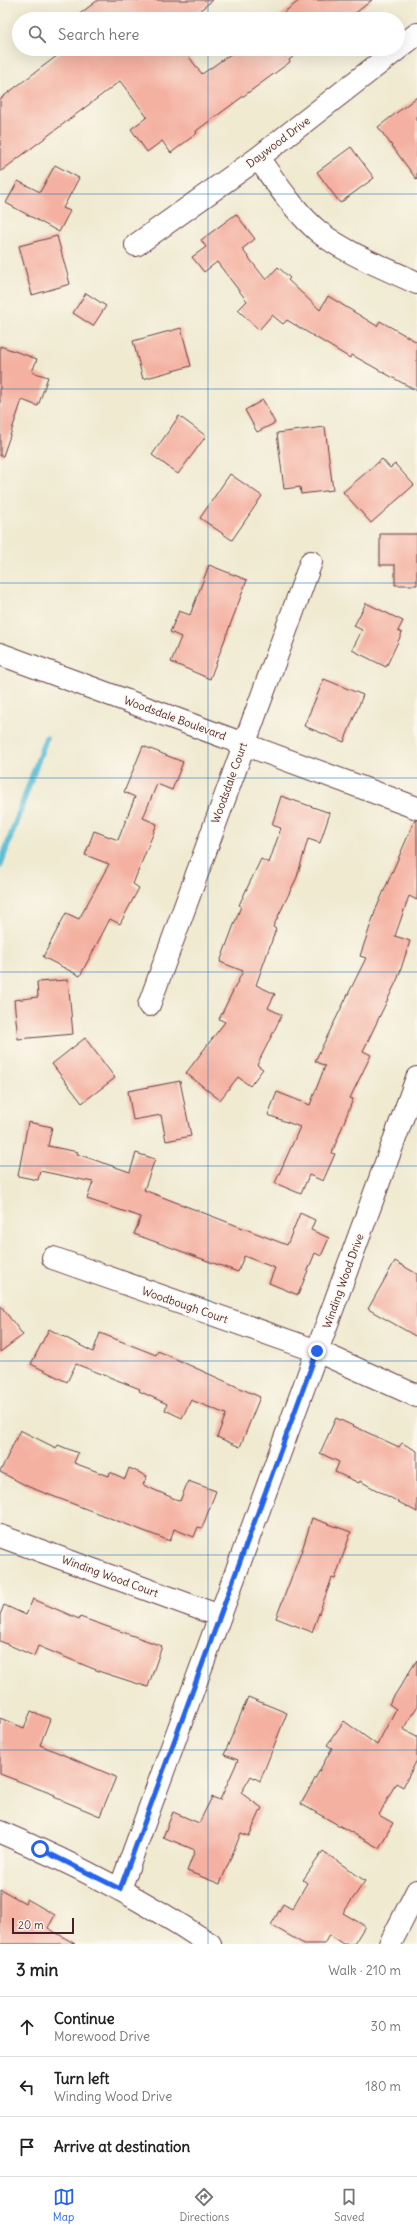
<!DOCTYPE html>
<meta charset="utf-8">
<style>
body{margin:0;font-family:Delius,sans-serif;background:#f2f2f2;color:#222}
.scale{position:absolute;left:12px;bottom:10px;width:62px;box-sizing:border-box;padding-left:4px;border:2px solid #4a1f2b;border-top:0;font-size:11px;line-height:14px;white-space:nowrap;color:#4a1f2b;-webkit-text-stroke:3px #fbf7ec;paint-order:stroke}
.stop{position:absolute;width:12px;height:12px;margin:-9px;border:3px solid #2563eb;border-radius:50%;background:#fff}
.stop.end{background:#2563eb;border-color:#fff;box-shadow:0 1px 4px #0008}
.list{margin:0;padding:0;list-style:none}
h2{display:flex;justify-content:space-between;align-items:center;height:52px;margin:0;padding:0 16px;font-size:17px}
h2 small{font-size:13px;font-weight:400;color:#767676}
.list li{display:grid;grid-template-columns:26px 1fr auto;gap:12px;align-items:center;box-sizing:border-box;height:60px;padding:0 16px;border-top:1px solid #e0e0e0}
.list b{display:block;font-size:15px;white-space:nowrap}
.list p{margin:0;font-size:13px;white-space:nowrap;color:#767676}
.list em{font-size:13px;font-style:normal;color:#767676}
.icon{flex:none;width:22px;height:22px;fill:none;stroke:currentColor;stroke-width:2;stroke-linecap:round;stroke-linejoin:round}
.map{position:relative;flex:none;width:417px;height:1944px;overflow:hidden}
.search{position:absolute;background:#fff;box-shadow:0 4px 16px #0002;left:12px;right:12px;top:12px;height:44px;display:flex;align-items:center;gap:10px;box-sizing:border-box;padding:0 14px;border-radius:22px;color:#767676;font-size:15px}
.sheet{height:232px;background:#fff}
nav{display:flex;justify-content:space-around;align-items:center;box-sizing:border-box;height:56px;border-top:1px solid #e0e0e0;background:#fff;font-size:11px;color:#767676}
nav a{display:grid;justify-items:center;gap:2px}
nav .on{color:#2563eb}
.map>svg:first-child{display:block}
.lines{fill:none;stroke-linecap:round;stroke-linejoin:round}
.stream{stroke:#58bdd5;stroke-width:6}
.building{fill:#f4b1a1}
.minor-casing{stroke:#633d44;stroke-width:24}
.minor{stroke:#fff;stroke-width:22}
.route{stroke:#2563eb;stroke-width:5}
.grid{fill:none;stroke:#1f6fb2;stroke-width:1;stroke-opacity:0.55}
.labels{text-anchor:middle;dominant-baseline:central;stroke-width:3;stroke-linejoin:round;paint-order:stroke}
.street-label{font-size:11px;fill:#4a1f2b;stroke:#fbf7ec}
</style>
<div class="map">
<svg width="417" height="1944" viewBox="0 0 417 1944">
<rect width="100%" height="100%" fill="#fbf7ec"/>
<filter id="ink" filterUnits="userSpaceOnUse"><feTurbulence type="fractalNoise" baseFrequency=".025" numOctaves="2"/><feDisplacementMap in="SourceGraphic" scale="8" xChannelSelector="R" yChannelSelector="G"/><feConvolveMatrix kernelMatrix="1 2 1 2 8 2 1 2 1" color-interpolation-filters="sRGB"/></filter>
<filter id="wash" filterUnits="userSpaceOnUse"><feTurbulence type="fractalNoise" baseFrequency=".012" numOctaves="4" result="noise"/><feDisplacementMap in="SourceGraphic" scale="16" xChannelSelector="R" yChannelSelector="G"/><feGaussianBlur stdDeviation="0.9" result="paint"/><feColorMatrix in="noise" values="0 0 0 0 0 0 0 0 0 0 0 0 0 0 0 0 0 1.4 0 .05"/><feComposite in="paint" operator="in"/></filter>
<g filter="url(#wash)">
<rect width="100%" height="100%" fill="#f0ead1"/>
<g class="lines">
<path class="stream" d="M0,866L46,738"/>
</g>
<g id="blocks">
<path class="building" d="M98,0H213L189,19H73Z
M300,0H372L348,19H275Z
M66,49H183L202,74L238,49H303L289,60L290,62L196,131L197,133L171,153L162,141L147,152L131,129L147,117L120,81L0,172V99Z
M417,97V180L378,127Z
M351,147L374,178L340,203L317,172Z
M55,165L79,178L63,208L70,211L59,232L6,203L18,181L40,192Z
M236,214L255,239L242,249L266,280L278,267L290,278L288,280L320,310L328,296L377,326L380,321L417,342V391L352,355L350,358L287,320L283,324L272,315L259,330L238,310L247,301L217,262L204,272L192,257L206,247L201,240Z
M57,236L70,284L32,295L19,246Z
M86,293L106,306L93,326L73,313Z
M181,328L191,366L143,379L133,341Z
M0,346L37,359L32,372L48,377L38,406L22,400L3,456H0Z
M263,400L275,423L257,432L245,410Z
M179,416L206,436L178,474L152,455Z
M325,427L333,490L301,494L300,487L284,489L277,433Z
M382,459L390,468L395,464L414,485L371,523L343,492Z
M230,474L262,496L232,540L200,518Z
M380,534H417V585H395V565H380Z
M209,565L247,580L210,679L171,662L181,637L170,632L179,611L190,615Z
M366,603L403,621L398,631L402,633L386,667L352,650L362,630L354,626Z
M324,679L363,695L344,742L304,726Z
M143,746L183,762L172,790L157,784L143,818L157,824L133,884L139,888L120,924L110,919L80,976L43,957L66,913L79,919L109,864L85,855L94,831L118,840L135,797L124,792Z
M281,796L330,813L320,843L308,839L297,877L273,927L276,929L256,985L275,994L268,1008L282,1015L257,1065L263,1069L250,1086L238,1077L220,1100L186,1073L225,1022L219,1019L243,971L220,962L241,906L239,905L261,859L269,863L281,828L272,825Z
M415,820H417V900L409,896L395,936L410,941L398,978L363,1051L371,1055L350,1098L353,1099L332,1153L335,1154L323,1181L309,1175L301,1194L275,1183L300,1127L268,1115L277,1092L310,1105L325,1066L315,1061L366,958L360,956L376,909Z
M68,980L73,1034L18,1039L14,1000L38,997L37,982Z
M85,1038L115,1078L82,1103L52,1064Z
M180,1081L191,1136L166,1141L161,1115L133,1120L128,1091Z
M28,1122L52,1127L48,1146L78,1152L77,1154L130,1172L136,1153L155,1159L144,1190L287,1245L300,1213L315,1220L311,1230L329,1238L321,1256L315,1253L298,1295L269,1283L275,1268L244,1256L238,1272L134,1234L141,1217L87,1199L93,1182L40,1171L38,1180L18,1176Z
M395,1261L417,1274V1337L368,1309Z
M0,1305L23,1335L0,1352Z
M49,1329L93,1352L100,1333L156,1355L158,1351L260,1397L240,1447L217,1437L226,1414L191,1400L182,1418L165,1410L167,1404L139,1391L140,1389L76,1364L67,1382L31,1364Z
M336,1418L399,1447L402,1443L417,1451V1512L360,1481L359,1483L335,1472L339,1462L320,1453Z
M20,1430L56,1448L58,1445L78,1453L74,1463L109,1476L110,1472L125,1479L129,1468L147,1476L143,1485L180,1501L188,1481L216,1491L202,1528L198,1527L194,1537L174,1529L170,1541L29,1487L0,1472Z
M312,1518L351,1532L335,1579L332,1578L312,1632L276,1618L303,1547Z
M33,1599L79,1619L80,1617L162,1646L148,1687L101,1672L38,1646L34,1656L0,1641V1615L4,1605L26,1615Z
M417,1660V1707L403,1729L417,1736V1760L403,1787L396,1783L379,1815L393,1823L379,1848L301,1804L332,1748L327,1745L344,1721L377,1745L396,1709L389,1704Z
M248,1697L287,1713L260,1781L251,1776L241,1793L262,1808L249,1836L241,1833L220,1884L187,1871L195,1850L163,1837L173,1812L199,1823L212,1797L220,1800L238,1760L224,1755Z
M31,1711L50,1719L40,1745L116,1777L100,1816L54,1797L55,1795L0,1774V1718L24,1728Z
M323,1851L365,1881L343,1913L365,1926L354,1944H343L329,1935L324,1944H304L271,1925L283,1904L292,1909L307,1883L303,1880Z
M0,1889L25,1903L27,1899L55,1915L48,1928L75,1944H0Z"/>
</g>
</g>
<g filter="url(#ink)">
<use href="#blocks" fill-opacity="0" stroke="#633d44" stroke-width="1"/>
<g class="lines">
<g class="minor-casing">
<path id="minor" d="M258,158C277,184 294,211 319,232C347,254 385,268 417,283
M136,245L258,158L417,34
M0,654L417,808
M149,1005L311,562
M53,1258L317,1351L417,1396
M0,1536L220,1616
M0,1832C73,1863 144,1900 210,1944
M120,1889L417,1078
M390,1944L417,1891"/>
</g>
<use href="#minor" class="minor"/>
</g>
</g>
<g class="lines" filter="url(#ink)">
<path class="route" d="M40,1849L120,1889L317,1351"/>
</g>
<path class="grid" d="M208,0V19M208,49V1944M0,194H417M0,389H417M0,583H417M0,778H417M0,972H417M0,1166H417M0,1361H417M0,1555H417M0,1750H417"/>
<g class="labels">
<g class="street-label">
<text transform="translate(278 142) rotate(-37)">Daywood Drive</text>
<text transform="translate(175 718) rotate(20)">Woodsdale Boulevard</text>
<text transform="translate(229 783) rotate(-70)">Woodsdale Court</text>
<text transform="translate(343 1281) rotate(-70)">Winding Wood Drive</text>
<text transform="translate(185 1305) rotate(19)">Woodbough Court</text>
<text transform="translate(110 1576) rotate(20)">Winding Wood Court</text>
</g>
</g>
</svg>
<div class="scale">20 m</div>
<div class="stop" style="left:40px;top:1849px"></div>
<div class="stop end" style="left:317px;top:1351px"></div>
<div class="search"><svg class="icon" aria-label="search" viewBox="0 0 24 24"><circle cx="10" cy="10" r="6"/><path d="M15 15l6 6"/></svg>Search here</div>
</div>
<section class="sheet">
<h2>3 min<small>Walk · 210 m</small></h2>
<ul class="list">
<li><svg class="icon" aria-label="ahead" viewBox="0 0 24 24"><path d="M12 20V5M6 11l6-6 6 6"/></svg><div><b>Continue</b><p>Morewood Drive</p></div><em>30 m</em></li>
<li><svg class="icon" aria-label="left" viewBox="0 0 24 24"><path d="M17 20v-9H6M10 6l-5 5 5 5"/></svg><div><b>Turn left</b><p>Winding Wood Drive</p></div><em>180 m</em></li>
<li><svg class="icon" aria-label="arrive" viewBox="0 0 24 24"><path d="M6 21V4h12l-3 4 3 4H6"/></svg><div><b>Arrive at destination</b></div></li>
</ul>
</section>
<nav>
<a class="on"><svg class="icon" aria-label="map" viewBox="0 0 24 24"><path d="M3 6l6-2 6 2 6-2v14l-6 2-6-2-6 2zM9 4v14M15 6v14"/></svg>Map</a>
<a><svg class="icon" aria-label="directions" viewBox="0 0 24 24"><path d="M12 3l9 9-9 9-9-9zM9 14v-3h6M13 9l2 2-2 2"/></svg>Directions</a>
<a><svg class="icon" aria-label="saved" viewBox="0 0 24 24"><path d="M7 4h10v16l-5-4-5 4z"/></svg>Saved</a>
</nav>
